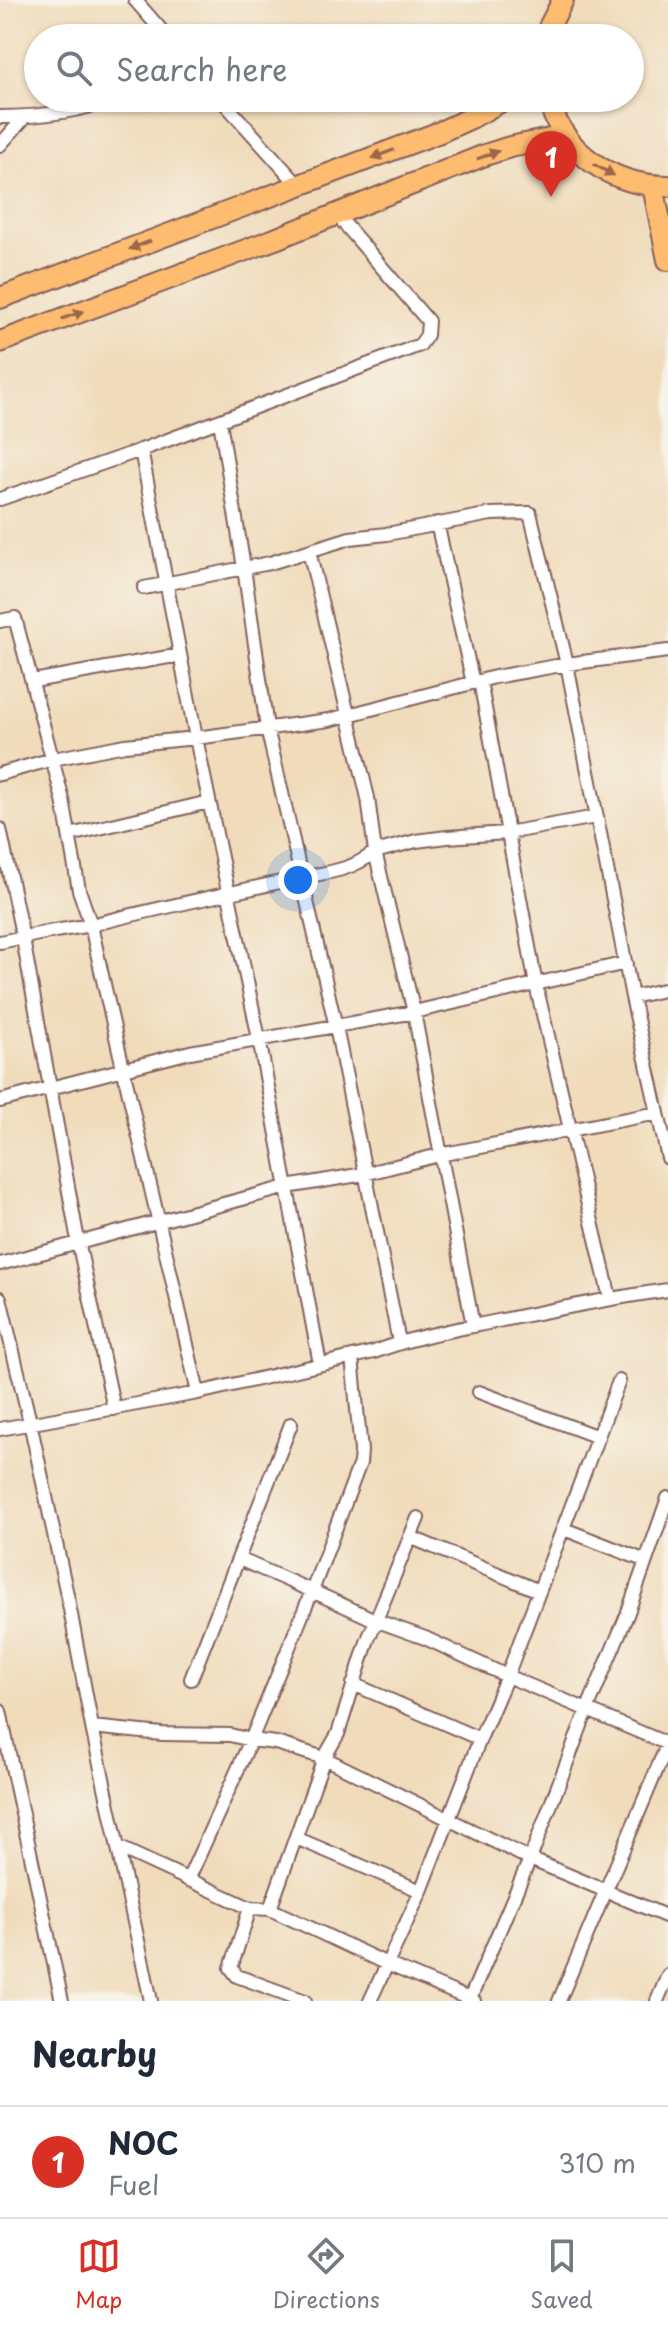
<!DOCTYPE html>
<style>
body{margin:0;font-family:"Playpen Sans",sans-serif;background:#f2f2f3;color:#1f2937}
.you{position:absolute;left:298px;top:880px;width:28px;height:28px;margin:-20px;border:6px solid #fff;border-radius:50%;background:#1a73e8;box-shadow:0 0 0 12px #1a73e833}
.badge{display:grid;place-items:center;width:52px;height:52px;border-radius:50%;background:#d93025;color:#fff;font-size:26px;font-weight:700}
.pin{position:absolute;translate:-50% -66px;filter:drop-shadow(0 2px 4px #0008)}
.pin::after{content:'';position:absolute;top:42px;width:28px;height:24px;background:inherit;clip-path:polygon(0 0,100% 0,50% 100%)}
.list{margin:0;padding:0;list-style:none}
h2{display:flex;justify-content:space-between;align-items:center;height:104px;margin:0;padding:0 32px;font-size:34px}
h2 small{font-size:26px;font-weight:400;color:#747a83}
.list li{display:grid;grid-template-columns:52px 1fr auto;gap:24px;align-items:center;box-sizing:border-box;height:112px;padding:0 32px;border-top:2px solid #e0e1e3}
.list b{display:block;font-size:30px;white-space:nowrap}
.list p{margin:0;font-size:26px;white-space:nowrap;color:#747a83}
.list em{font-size:26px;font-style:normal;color:#747a83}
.icon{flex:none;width:44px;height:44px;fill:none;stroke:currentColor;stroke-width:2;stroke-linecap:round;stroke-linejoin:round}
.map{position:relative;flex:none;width:668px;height:2001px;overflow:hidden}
.search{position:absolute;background:#fff;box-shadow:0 2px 6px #0004;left:24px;right:24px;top:24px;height:88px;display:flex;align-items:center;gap:20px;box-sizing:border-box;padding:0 28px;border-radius:44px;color:#747a83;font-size:30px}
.sheet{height:216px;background:#fff}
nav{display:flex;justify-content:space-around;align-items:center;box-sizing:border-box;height:112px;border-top:2px solid #e0e1e3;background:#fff;font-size:22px;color:#747a83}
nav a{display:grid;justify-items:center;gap:4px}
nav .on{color:#d93025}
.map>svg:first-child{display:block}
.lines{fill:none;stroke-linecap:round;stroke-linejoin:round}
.minor-casing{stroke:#84615d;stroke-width:16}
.primary-casing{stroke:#84615d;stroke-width:24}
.trunk-casing{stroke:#84615d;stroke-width:24}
.minor{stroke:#fff;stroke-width:12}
.primary{stroke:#fdbc6f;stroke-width:20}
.trunk{stroke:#fdbc6f;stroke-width:20}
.oneway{fill:#9b664a}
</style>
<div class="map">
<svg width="668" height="2001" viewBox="0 0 668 2001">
<rect width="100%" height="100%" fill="#f7f3e8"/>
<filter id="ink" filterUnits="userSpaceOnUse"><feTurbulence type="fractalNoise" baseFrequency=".0125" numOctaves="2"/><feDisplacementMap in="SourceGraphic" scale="16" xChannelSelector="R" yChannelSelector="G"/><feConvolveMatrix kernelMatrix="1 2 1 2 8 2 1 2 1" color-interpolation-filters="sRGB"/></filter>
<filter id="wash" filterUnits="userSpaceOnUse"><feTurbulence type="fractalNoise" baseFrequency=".006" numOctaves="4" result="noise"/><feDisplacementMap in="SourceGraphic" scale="32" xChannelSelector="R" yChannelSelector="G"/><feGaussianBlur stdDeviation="1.8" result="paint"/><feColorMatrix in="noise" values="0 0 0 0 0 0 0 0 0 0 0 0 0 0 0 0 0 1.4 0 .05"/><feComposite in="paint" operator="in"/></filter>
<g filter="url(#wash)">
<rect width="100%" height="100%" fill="#f0dcbb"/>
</g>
<g filter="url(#ink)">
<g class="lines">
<g class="minor-casing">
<path id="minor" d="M135,0L168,38
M220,98L299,186
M0,117C39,117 81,111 118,98
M0,145L25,117
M141,450L196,738L259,1039L320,1364
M0,499L141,450L420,345L427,335L428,321L337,215
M437,523L473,683
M144,588L244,568L220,421
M0,621L15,618L63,800L79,890L91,925L49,932L0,942
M33,681L180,655
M480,681L536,985L610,1298
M0,774L53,759L125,745L196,738L329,720L495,677L567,664L668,651
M0,829L23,939L78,1241L114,1409
M70,835L209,802
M632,997L668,989
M0,1101L190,1052L414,1012L626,963
M0,1264L287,1187L364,1174L439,1155L658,1113
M0,1298L30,1422L69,1604L92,1727L151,2001
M473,1326L414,1012L375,852L416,841L447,837L507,833L596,817
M399,1342L336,1027L267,728L244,568L270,563L350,538L387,534L491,514L530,513L567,664L632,997L668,1158
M352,1357L361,1451L360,1463L312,1591L375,1620L425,1638L507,1676L668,1744
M479,1392L598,1437
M198,1393C163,1237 125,1082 91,925C157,908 223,895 289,880C323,872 346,874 375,852L368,798L309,551
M0,1429L198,1393L374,1352C412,1337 453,1330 493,1322C551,1310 609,1298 668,1290
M564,1529L646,1561
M410,1537L539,1591
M191,1679L291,1424
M353,1684L480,1739
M0,1711L62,2001
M92,1727L162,1734L230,1735L251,1740L276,1743L324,1758L530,1859L668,1917
M296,1838L421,1891
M118,1847L250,1908L270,1909L387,1964L474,2001
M188,1880L251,1740L312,1591L239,1559
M250,1908L231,1968L237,1976L305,2001
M270,1909L324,1758L338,1734L367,1642L418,1518
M370,2001L421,1891L480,1739L507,1676L619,1381
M469,2001L530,1859L587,1710L627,1615L668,1498
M559,2001L668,1743
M657,2001L668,1975"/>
</g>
<g class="primary-casing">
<path id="primary" d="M0,298L440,132L471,118L507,98
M0,342L275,239L485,155L510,147L565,136"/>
</g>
<g class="trunk-casing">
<path id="trunk" d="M546,38L550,25L563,0
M548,98C562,153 613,186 668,186
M653,186L668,260"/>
</g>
<use href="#minor" class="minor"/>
<use href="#primary" class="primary"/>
<use href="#trunk" class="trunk"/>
</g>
<defs><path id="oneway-solid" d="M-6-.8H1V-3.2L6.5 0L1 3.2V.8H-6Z" transform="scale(2)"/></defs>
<g class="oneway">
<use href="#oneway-solid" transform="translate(383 154) rotate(159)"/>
<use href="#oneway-solid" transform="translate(488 155) rotate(-20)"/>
<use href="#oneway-solid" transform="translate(604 170) rotate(29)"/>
<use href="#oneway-solid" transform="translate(140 245) rotate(159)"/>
<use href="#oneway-solid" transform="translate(73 315) rotate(-20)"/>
</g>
</g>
</svg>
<div class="you"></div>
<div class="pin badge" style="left:551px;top:197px">1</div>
<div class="search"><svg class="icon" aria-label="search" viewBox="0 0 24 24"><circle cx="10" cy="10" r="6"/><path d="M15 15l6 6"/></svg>Search here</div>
</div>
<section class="sheet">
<h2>Nearby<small></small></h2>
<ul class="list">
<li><span class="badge">1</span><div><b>NOC</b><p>Fuel</p></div><em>310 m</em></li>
</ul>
</section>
<nav>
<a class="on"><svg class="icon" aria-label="map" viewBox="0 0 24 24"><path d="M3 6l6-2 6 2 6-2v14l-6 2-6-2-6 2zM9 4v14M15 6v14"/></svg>Map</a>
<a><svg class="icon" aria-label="directions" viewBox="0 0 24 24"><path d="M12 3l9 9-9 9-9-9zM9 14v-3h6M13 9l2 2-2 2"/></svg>Directions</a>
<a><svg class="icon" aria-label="saved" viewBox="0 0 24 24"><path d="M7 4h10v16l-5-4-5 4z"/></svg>Saved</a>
</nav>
